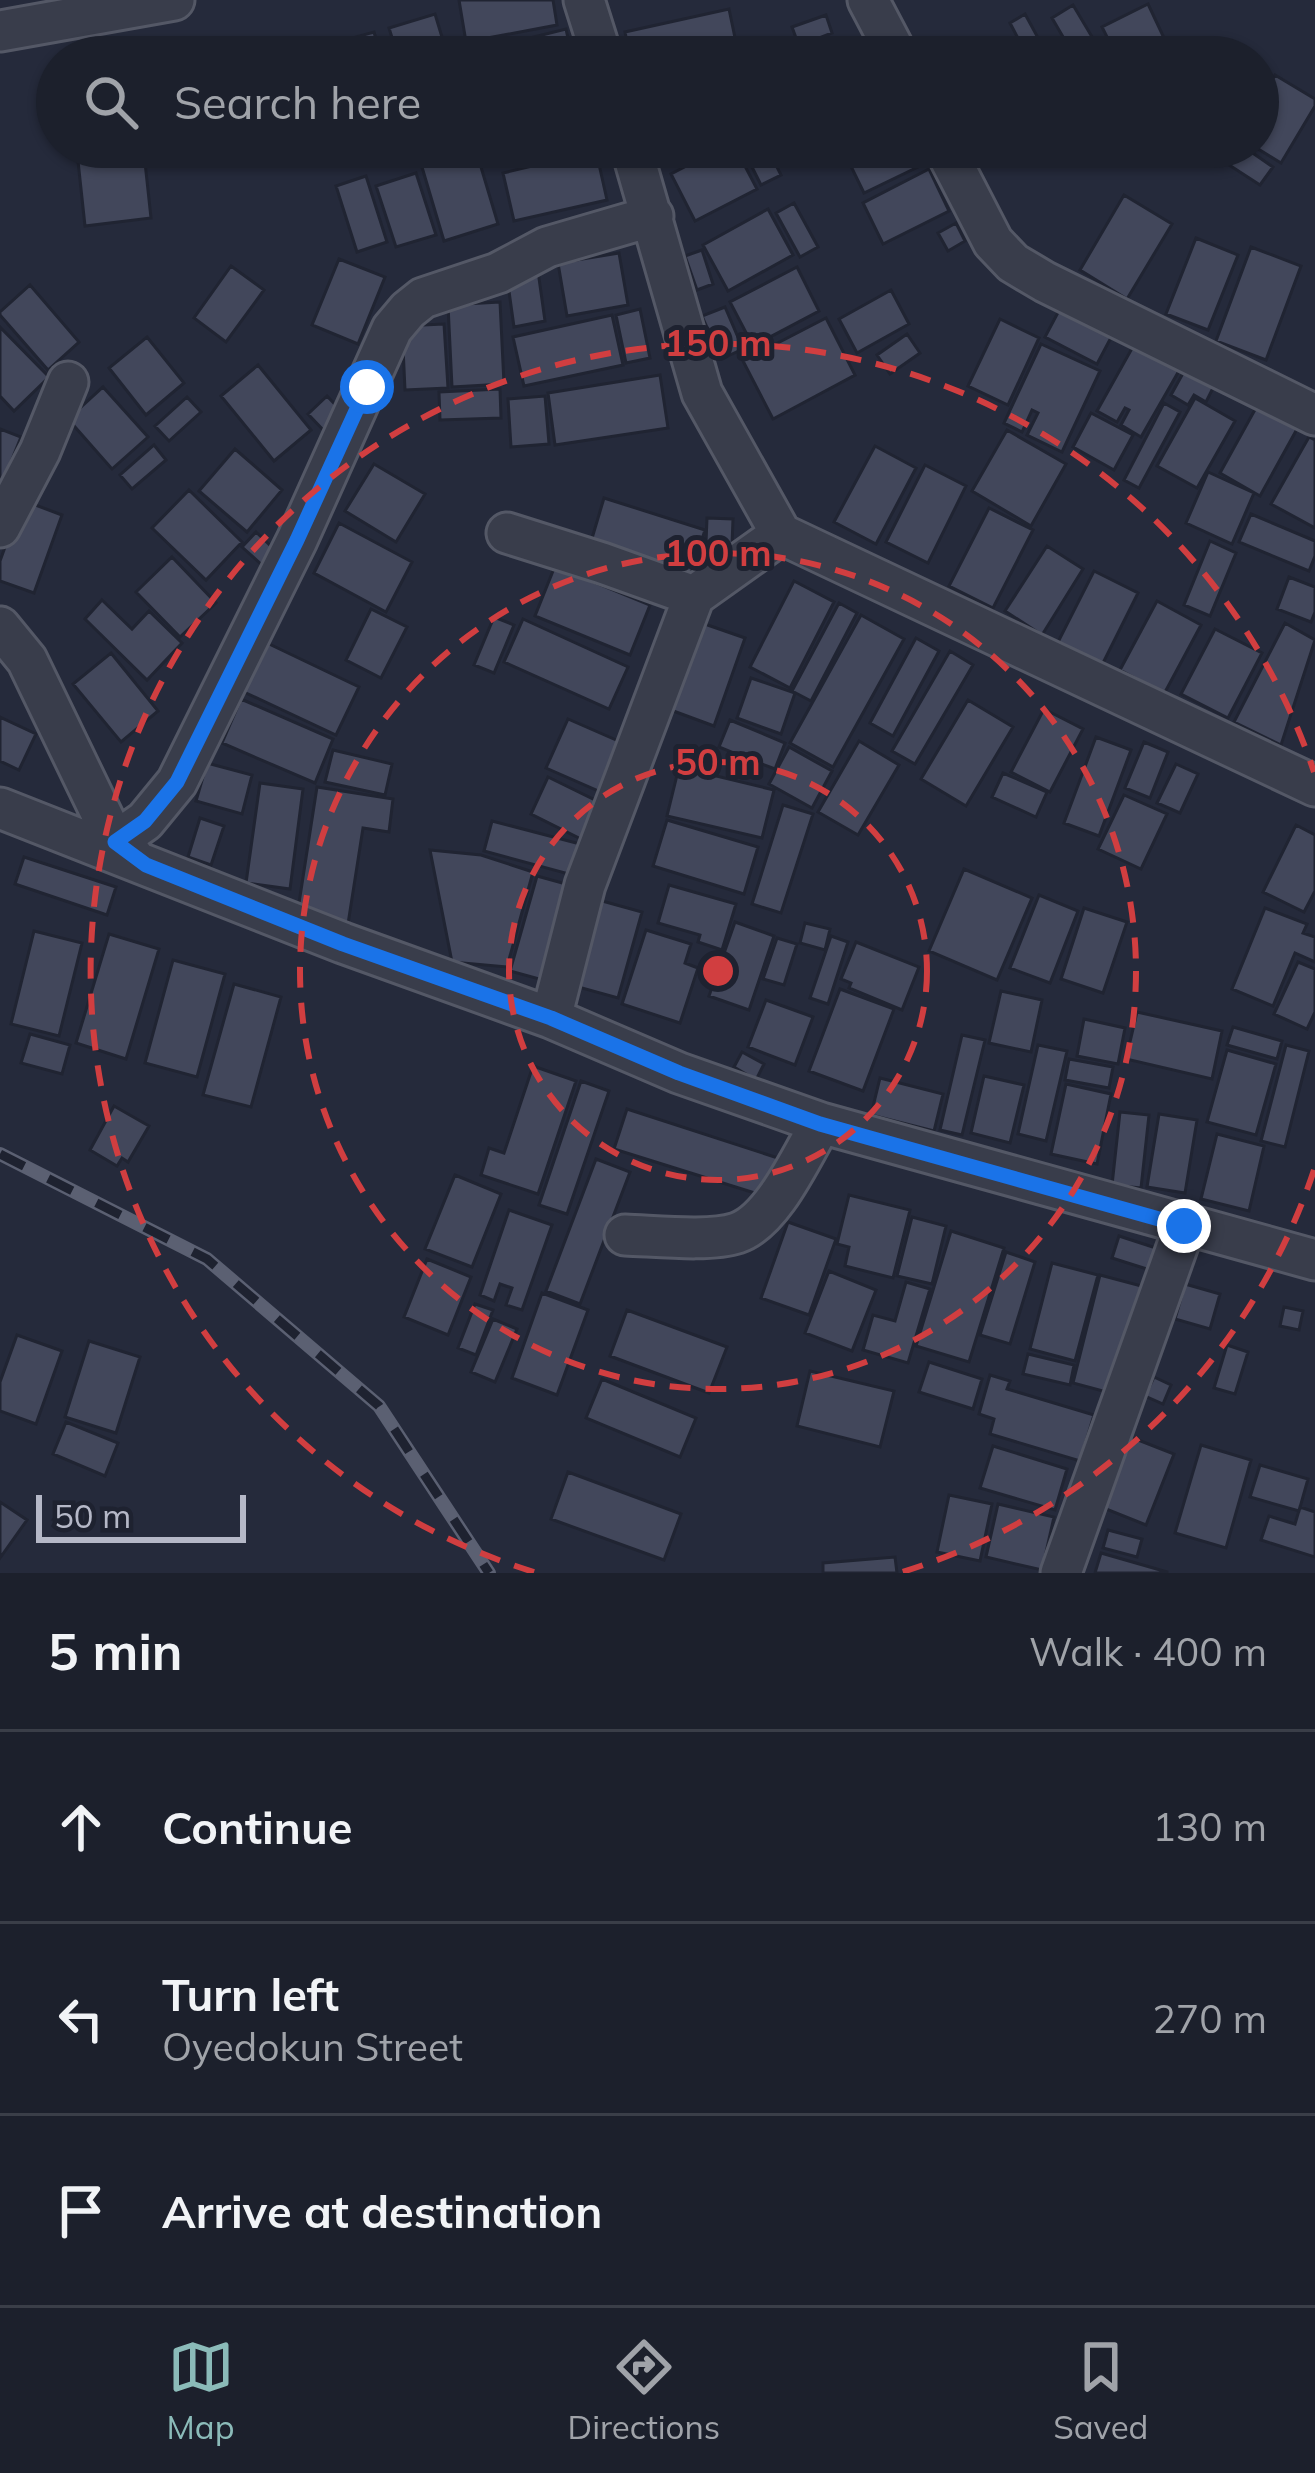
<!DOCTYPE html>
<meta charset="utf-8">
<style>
body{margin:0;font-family:Mulish,sans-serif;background:#252834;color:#f1f3f6}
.scale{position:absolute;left:36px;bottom:30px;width:210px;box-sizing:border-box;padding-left:12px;border:6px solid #b5b8c7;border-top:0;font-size:33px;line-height:42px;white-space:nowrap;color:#b5b8c7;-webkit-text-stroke:9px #1e2230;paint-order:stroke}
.stop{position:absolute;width:36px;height:36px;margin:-27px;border:9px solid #1a73e8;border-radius:50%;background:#fff}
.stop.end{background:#1a73e8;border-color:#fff;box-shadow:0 3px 12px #0008}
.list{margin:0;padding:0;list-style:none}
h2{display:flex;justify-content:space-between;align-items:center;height:156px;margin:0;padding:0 48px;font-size:51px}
h2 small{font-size:39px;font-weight:400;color:#a0a3a9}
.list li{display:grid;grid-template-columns:78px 1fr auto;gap:36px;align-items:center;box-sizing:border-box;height:192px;padding:0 48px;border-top:3px solid #3a3e48}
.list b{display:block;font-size:45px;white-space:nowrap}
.list p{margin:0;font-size:39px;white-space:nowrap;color:#a0a3a9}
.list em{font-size:39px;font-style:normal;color:#a0a3a9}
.icon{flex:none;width:66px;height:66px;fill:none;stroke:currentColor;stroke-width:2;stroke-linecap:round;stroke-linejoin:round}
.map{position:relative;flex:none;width:1315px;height:1573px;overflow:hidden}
.search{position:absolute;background:#1c202c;box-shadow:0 3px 9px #0004;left:36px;right:36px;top:36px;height:132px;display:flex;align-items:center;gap:30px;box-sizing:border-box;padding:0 42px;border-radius:66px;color:#a0a3a9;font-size:45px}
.sheet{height:732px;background:#1c202c}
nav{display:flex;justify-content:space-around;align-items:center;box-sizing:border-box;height:168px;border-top:3px solid #3a3e48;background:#1c202c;font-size:33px;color:#a0a3a9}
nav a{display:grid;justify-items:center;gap:6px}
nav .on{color:#8bbbb9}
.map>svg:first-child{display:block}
.building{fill:#42475b;stroke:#202432;stroke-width:3}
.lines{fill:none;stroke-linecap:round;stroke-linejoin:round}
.minor-casing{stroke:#545866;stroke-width:45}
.minor{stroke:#393d4b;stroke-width:39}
.rail-casing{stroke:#5b6072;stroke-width:14}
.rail{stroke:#1e2230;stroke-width:9;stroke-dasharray:27;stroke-linecap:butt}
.route{stroke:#1a73e8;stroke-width:15}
.ring{fill:none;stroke:#d13e40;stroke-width:6;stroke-dasharray:21 15}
.centre{fill:#d13e40;stroke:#1e2230;stroke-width:6}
.ring-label{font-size:36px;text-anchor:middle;font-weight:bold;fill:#d13e40;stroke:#1e2230;stroke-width:10;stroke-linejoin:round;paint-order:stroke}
</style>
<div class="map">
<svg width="1315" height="1573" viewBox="0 0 1315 1573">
<rect width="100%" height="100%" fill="#252a3b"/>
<path class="building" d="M459,0H553L557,25L466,42Z
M1148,4L1173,57H1117L1102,27Z
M1073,5L1104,57H1046L1045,55L1066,42L1052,18Z
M729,9L739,57H630L625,32Z
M435,14L448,57H398L389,28Z
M1025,14L1037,36L1021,44L1010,23Z
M826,15L832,33L799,46L792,27Z
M566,29L572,57H466L465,54Z
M374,32L381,57H326L323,46Z
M199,44L200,57H152L151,47Z
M1275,75L1315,99V106L1281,163L1255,147H1258V104Z
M416,147H475L498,224L444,241Z
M490,147H574L495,166Z
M723,147H735L757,189L695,221L671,174Z
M742,147H767L781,175L761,185Z
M854,147H916L924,164L864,193L844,152Z
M1232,147H1244L1273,167L1260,185L1223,161Z
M596,151L607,200L514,221L503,173Z
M144,153L151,218L85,226L78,161Z
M929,169L949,211L883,244L863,203Z
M416,173L436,235L396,247L376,186Z
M366,176L387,242L357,252L336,186Z
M1124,195L1172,224L1127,299L1080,270Z
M794,203L818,247L800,257L776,213Z
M768,209L793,255L728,291L703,245Z
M956,223L965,241L948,251L938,233Z
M1196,238L1238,255L1208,330L1166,314Z
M1251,247L1301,266L1266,360L1216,341Z
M702,250L713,284L697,290L685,256Z
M619,253L628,305L567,316L558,263Z
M339,259L385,277L358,344L312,325Z
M231,266L264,290L226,342L194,318Z
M797,267L819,311L753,346L730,302Z
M538,271L545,321L514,327L507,277Z
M30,285L79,342L48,370L0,315V312Z
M891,290L909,324L857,353L839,319Z
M500,302L504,384L452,387L448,305Z
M1063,303L1115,330L1097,364L1045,337Z
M725,307L743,349L721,359L702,316Z
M640,309L650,358L626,363L616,315Z
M612,315L623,365L524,386L513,337Z
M826,318L855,375L773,419L743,361Z
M1000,319L1039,338L1008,405L968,386Z
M444,324L448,388L405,390L402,326Z
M0,327L49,377L14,411L0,396Z
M907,334L920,353L890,374L877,355Z
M147,337L184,383L146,415L109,368Z
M1135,343L1180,369L1141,437L1121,425L1129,410L1125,408L1117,422L1097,411Z
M1041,344L1100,371L1062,452L1027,435L1038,413L1032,410L1022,432L1004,423Z
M258,365L311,430L274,461L221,396Z
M1187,366L1216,382L1206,402L1194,395L1188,405L1171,395Z
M660,375L668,428L555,445L548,393Z
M103,387L148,437L112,469L68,419Z
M500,389L501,418L440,420L439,392Z
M327,396L346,416L327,434L308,414Z
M545,396L549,444L511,447L508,399Z
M187,397L201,412L169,441L155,426Z
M1195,398L1235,421L1197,488L1157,466Z
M1164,403L1180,412L1139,488L1124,480Z
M1257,406L1297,429L1260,496L1220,473Z
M1091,413L1133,435L1114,470L1073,447Z
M0,429L21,437L0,489Z
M1007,430L1066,464L1031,526L972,491Z
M1309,437L1315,440V528L1271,504Z
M154,445L166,460L132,489L120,475Z
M875,446L916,468L876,544L834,522Z
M235,449L282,490L247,532L199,491Z
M374,464L425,494L396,542L345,511Z
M925,465L966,486L928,563L886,542Z
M1208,472L1254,493L1232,544L1186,523Z
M189,490L242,542L206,580L152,528Z
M604,498L705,530L690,577L590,545Z
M22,500L62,515L34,593L0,581V561Z
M989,508L1033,530L993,608L949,586Z
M1251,514L1315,541V556L1309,571L1239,542Z
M707,518L733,519L732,545L706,543Z
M339,523L412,562L386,612L314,573Z
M256,532L276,551L262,565L242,547Z
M1210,541L1236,553L1210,616L1184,605Z
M1047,546L1083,569L1042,635L1005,611Z
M172,557L216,603L180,637L136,592Z
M555,566L650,605L630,655L535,616Z
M1094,571L1138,593L1102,665L1058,642Z
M1289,577L1315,587V612L1311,622L1277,609Z
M794,581L834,602L790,688L750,667Z
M102,600L132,629L149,611L182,643L147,680L85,619Z
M1157,601L1201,625L1164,694L1120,670Z
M839,603L857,613L811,701L792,691Z
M371,609L407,627L381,678L346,660Z
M861,615L904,639L833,767L790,743Z
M494,617L514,625L494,673L474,665Z
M523,619L628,667L609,709L504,662Z
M699,622L745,638L714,726L668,709Z
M1285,623L1315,640L1281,745L1234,722Z
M1215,629L1262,653L1228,718L1181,694Z
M916,638L939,651L893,736L870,723Z
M267,643L359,687L336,735L244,692Z
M950,651L973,665L915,764L892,751Z
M111,653L158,711L121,742L73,684Z
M751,678L795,693L781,734L737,718Z
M241,699L333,739L315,783L222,743Z
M968,700L1013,727L966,806L921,779Z
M1044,709L1083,729L1050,792L1011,772Z
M0,717L36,734L19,770L0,761Z
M568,719L632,747L610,796L546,768Z
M730,720L785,743L775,769L762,764L759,769L744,763L746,758L719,747Z
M1096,737L1131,750L1099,836L1064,823Z
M859,741L899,765L858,835L818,812Z
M1144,742L1168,752L1150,798L1125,788Z
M789,747L832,771L812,808L769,784Z
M333,750L392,764L385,795L325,782Z
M207,763L252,775L242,814L196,801Z
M1176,764L1198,774L1180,813L1157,803Z
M679,767L774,790L762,838L667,816Z
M1003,773L1047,792L1036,817L992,797Z
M548,777L601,803L583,840L531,814Z
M260,783L303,789L290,889L246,883Z
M317,787L393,799L389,832L363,828L348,924L297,916Z
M1124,795L1167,814L1141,869L1098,849Z
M783,805L813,814L781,913L752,904Z
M200,818L224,826L211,865L188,857Z
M667,820L758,847L744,894L653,866Z
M492,821L584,845L576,876L484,851Z
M1296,825L1315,835V891L1304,912L1263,892Z
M430,850L481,855L533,872L507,967L452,962Z
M24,857L116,887L107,915L15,884Z
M964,869L1032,898L997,980L929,951Z
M537,876L577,887L550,982L510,971Z
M669,885L736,904L722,950L698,942L700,935L658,923Z
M1039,895L1078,911L1050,983L1010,968Z
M595,899L642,912L618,998L571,985Z
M1084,908L1127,922L1103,993L1061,979Z
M1265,908L1307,924L1303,933L1315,937V962L1295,953L1273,1006L1232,989Z
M735,922L774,936L749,1010L709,996Z
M805,923L830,929L825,950L800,943Z
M646,930L691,944L685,963L698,968L680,1023L622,1004Z
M34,931L82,943L59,1036L11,1024Z
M109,934L159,949L126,1059L76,1043Z
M831,936L848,942L828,1004L810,998Z
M777,938L797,944L784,985L763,979Z
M856,942L919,967L902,1010L849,988L851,983L841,979Z
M173,960L225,974L197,1077L145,1063Z
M1298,962L1315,969V1012L1307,1029L1274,1014Z
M234,984L281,997L251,1107L203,1095Z
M840,989L894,1009L863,1091L809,1071Z
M1001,991L1042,1000L1031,1052L989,1043Z
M766,1000L813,1017L795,1065L748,1047Z
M1137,1012L1222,1031L1212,1079L1126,1059Z
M1084,1019L1125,1028L1118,1064L1077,1056Z
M1233,1027L1282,1041L1277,1059L1227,1045Z
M30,1034L70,1045L62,1074L21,1063Z
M962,1035L985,1040L962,1135L940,1130Z
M1038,1045L1067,1051L1046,1141L1018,1134Z
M1286,1045L1309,1051L1285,1147L1261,1141Z
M1227,1050L1276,1064L1256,1135L1207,1122Z
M742,1052L764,1064L756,1080L734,1067Z
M1069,1059L1113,1067L1109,1088L1065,1080Z
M533,1066L576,1081L538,1194L481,1175L489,1148L504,1153Z
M984,1076L1024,1085L1010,1143L971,1133Z
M880,1078L943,1094L934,1131L871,1115Z
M581,1081L609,1091L567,1214L539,1205Z
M1066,1084L1111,1094L1097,1164L1051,1154Z
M114,1106L149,1126L128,1162L122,1158L117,1166L90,1150Z
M627,1109L784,1160L771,1198L614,1149Z
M1120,1112L1149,1115L1141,1188L1112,1185Z
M1159,1114L1197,1120L1185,1193L1147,1187Z
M1217,1134L1264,1146L1249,1211L1201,1199Z
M596,1159L630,1172L580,1304L546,1291Z
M455,1175L501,1194L472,1267L425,1249Z
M849,1195L910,1210L893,1278L845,1266L849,1247L837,1244Z
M509,1210L552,1225L522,1310L506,1305L512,1288L500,1284L494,1301L480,1295Z
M912,1217L946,1226L932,1284L897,1276Z
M788,1222L836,1239L809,1315L761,1298Z
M951,1231L1004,1248L969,1362L916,1346Z
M1119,1236L1159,1249L1153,1271L1112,1258Z
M1006,1252L1035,1262L1010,1344L980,1335Z
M427,1259L471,1277L448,1335L404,1317Z
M1052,1263L1098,1275L1075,1361L1030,1349Z
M829,1271L876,1290L852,1351L805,1333Z
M1100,1275L1149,1288L1114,1394L1073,1383Z
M906,1282L930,1289L908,1363L863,1350L873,1315L895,1321Z
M1185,1284L1220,1294L1210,1329L1175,1319Z
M542,1293L588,1310L557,1395L512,1378Z
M475,1304L493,1310L476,1355L458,1348Z
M1284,1307L1303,1311L1299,1330L1280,1326Z
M627,1310L727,1347L709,1393L610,1356Z
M493,1319L517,1329L495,1382L471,1372Z
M17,1335L62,1351L36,1424L0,1411V1382Z
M89,1341L140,1357L116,1433L65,1417Z
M1227,1345L1248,1352L1235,1394L1214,1388Z
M1028,1354L1074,1365L1070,1385L1023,1374Z
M929,1362L982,1379L973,1409L919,1392Z
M810,1371L894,1391L880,1447L797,1426Z
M990,1375L1010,1381L1007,1389L1094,1415L1080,1461L990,1434L994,1419L979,1414Z
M1154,1377L1171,1385L1163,1404L1145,1396Z
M602,1379L696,1418L680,1457L586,1418Z
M66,1422L118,1443L105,1476L53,1454Z
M1128,1436L1174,1454L1146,1525L1101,1507Z
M1201,1445L1251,1460L1226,1548L1175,1533Z
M993,1446L1067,1469L1055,1510L980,1488Z
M1260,1465L1308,1479L1299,1511L1250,1497Z
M568,1472L681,1514L664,1560L551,1519Z
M949,1495L992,1504L980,1561L937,1552Z
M0,1502L27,1520L0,1558Z
M998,1504L1054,1517L1042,1570L986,1557Z
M1300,1507L1315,1512V1557L1261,1540L1269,1516L1295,1524Z
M1108,1530L1142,1539L1137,1557L1103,1548Z
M1101,1553L1167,1572V1573H1095Z
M895,1557L897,1573H823V1563Z"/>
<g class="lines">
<g class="minor-casing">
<path id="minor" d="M584,0L602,57
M868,0L898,57
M0,31L174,0
M631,147L702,393L781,534L1315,786
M944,147L993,242L1013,263L1045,282L1315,415
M0,527L40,451L68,382
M507,533L602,563L694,596
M0,627L27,660L115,842L132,855
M0,808L343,943L551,1018L679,1073L821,1123L1315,1260
M115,842L145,821L177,782L297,540L392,329L408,310L423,298L498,273L547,247L653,216
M551,1018L585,885L694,596L781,534
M625,1235C656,1236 710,1242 737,1233C773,1221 802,1155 821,1123
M1061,1573L1185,1225"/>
</g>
<use href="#minor" class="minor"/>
<g class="rail-casing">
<path id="rail" d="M0,1154L207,1259L379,1406L489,1573"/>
</g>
<use href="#rail" class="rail"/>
</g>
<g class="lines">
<path class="route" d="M367,387L297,540L177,782L145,821L115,842L146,865L343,944L551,1018L679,1073L820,1124L1184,1226"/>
</g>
<g class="ring">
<circle cx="718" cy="971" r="209"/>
<circle cx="718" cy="971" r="418"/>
<path d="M1314 1170A628 628 0 0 1 902 1572M534 1572A628 628 0 1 1 1314 772"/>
</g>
<circle cx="718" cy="971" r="18" class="centre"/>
<g class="ring-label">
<text x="718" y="356">150 m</text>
<text x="718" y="566">100 m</text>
<text x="718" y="775">50 m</text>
</g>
</svg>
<div class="scale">50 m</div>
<div class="stop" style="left:367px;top:387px"></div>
<div class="stop end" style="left:1184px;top:1226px"></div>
<div class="search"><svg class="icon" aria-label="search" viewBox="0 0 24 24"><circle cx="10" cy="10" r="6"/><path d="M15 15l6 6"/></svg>Search here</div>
</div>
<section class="sheet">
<h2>5 min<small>Walk · 400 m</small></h2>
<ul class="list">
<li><svg class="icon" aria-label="ahead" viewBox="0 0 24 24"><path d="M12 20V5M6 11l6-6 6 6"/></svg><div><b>Continue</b></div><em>130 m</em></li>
<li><svg class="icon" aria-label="left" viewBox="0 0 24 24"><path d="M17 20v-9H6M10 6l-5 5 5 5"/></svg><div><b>Turn left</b><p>Oyedokun Street</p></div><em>270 m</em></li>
<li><svg class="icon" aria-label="arrive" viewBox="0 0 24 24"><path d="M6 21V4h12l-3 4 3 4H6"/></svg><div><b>Arrive at destination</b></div></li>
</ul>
</section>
<nav>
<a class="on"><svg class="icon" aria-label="map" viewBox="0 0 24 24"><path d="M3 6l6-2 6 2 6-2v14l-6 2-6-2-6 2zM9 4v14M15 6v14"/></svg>Map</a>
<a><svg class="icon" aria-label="directions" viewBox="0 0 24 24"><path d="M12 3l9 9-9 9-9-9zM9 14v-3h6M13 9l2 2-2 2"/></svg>Directions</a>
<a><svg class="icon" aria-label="saved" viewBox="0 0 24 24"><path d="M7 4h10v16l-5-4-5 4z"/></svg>Saved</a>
</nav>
